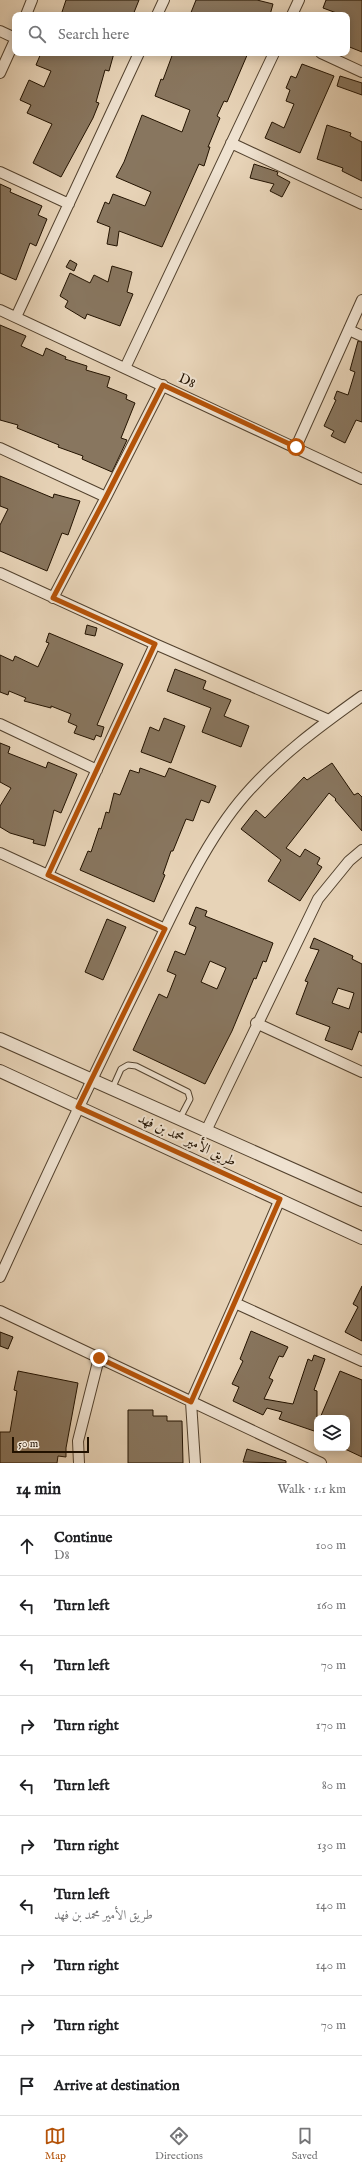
<!DOCTYPE html>
<meta charset="utf-8">
<style>
body{margin:0;font-family:"IM FELL English",Amiri,serif;background:#f2f2f2;color:#202124}
.controls{position:absolute;right:12px;bottom:12px;display:grid;overflow:hidden;border-radius:8px;box-shadow:0 2px 10px #0003}
.controls button{width:36px;height:36px;display:grid;place-items:center;padding:0;border:0;border-bottom:1px solid #e0e0e0;background:#fff;color:#202124;font:20px sans-serif}
.scale{position:absolute;left:12px;bottom:10px;width:77px;box-sizing:border-box;padding-left:4px;border:2px solid #221200;border-top:0;font-size:11px;line-height:14px;white-space:nowrap;color:#221200;-webkit-text-stroke:3px #efe2d0;paint-order:stroke}
.stop{position:absolute;width:12px;height:12px;margin:-9px;border:3px solid #b45309;border-radius:50%;background:#fff}
.stop.end{background:#b45309;border-color:#fff;box-shadow:0 1px 4px #0008}
.list{margin:0;padding:0;list-style:none}
h2{display:flex;justify-content:space-between;align-items:center;height:52px;margin:0;padding:0 16px;font-size:17px}
h2 small{font-size:13px;font-weight:400;color:#757577}
.list li{display:grid;grid-template-columns:26px 1fr auto;gap:12px;align-items:center;box-sizing:border-box;height:60px;padding:0 16px;border-top:1px solid #e0e0e0}
.list b{display:block;font-size:15px;white-space:nowrap}
.list p{margin:0;font-size:13px;white-space:nowrap;color:#757577}
.list em{font-size:13px;font-style:normal;color:#757577}
.icon{flex:none;width:22px;height:22px;fill:none;stroke:currentColor;stroke-width:2;stroke-linecap:round;stroke-linejoin:round}
.map{position:relative;flex:none;width:362px;height:1463px;overflow:hidden}
.search{position:absolute;background:#fff;box-shadow:0 2px 10px #0003;left:12px;right:12px;top:12px;height:44px;display:flex;align-items:center;gap:10px;box-sizing:border-box;padding:0 14px;border-radius:8px;color:#757577;font-size:15px}
.sheet{height:652px;background:#fff}
nav{display:flex;justify-content:space-around;align-items:center;box-sizing:border-box;height:56px;border-top:1px solid #e0e0e0;background:#fff;font-size:11px;color:#757577}
nav a{display:grid;justify-items:center;gap:2px}
nav .on{color:#b45309}
.map>svg:first-child{display:block}
.building{fill:#88765f;stroke:#221200;fill-rule:evenodd}
.lines{fill:none;stroke-linecap:round;stroke-linejoin:round}
.service-casing{stroke:#53422e;stroke-width:7}
.minor-casing{stroke:#53422e;stroke-width:12}
.tertiary-casing{stroke:#53422e;stroke-width:14}
.service{stroke:#efe2d0;stroke-width:5}
.minor{stroke:#efe2d0;stroke-width:10}
.tertiary{stroke:#efe2d0;stroke-width:12}
.route{stroke:#b45309;stroke-width:5}
.labels{text-anchor:middle;dominant-baseline:central;stroke-width:4;stroke-linejoin:round;paint-order:stroke}
.street-label{font-size:14px;fill:#221200;stroke:#efe2d0}
</style>
<div class="map">
<svg width="362" height="1463" viewBox="0 0 362 1463">
<rect width="100%" height="100%" fill="#e7d3b7"/>
<filter id="stains"><feTurbulence type="fractalNoise" baseFrequency=".005" numOctaves="4"/><feColorMatrix values="0 0 0 0 .2 0 0 0 0 .09 0 0 0 0 .02 0 0 0 .5 -.17"/></filter>
<radialGradient id="worn" r=".72"><stop offset=".6" stop-color="#630" stop-opacity="0"/><stop offset="1" stop-color="#630" stop-opacity=".3"/></radialGradient>
<path class="building" d="M66,0H139L133,15H61Z
M196,0H257L273,4L270,15H190Z
M326,0H362V52L347,46V15H342L323,8Z
M41,53H114L109,71L105,70L96,102L99,103L93,118L61,177L33,163L52,124L27,113L31,105L20,100L29,80L44,87L51,71L36,65Z
M173,53H248L227,102L224,101L217,116L220,118L208,147H210L204,166L199,164L162,247L119,231L117,246L107,244L110,227L97,222L105,202L109,204L113,194L145,206L151,192L116,177L124,162L142,115L182,132L190,110L155,96L161,79L163,80Z
M302,64L334,76L300,153L265,138L272,122L284,128L294,104L286,101L290,90L286,88L291,76L296,78Z
M340,76L362,83V95L337,86Z
M327,125L351,133L350,136L362,142V181L342,171L343,168L317,159Z
M254,164L278,172L277,175L290,182L282,197L270,191L274,184L250,178Z
M0,184L11,189L10,192L42,206L38,215L47,219L36,246L30,243L16,280L0,273Z
M70,260L77,264L74,271L66,267Z
M112,266L132,272L127,292L133,294L120,326L87,314L85,319L65,307L68,301L60,296L70,273L90,283L94,275L108,282Z
M0,325L26,336L21,346L43,356L46,348L66,357L65,359L87,366L86,370L110,377L107,387L127,395L126,399L135,403L121,438L127,440L112,472L82,459L83,456L58,447L59,445L17,428L18,425L0,420Z
M358,341L362,342V422L356,420L345,443L331,436L334,431L324,426L336,400L334,399L337,391L348,395L355,372L350,370Z
M0,476L53,498L54,494L80,501L68,535L62,533L47,571L0,551V525L8,509L0,506Z
M87,625L97,628L95,636L85,634Z
M49,633L123,664L97,725L104,727L101,737L96,735L94,740L74,733L77,726L68,722L71,714L51,706V708L24,701L26,698L9,691L8,695L0,692V655L13,661L15,656L38,667L49,643L46,642Z
M175,669L206,681L203,689L231,700L224,716L249,726L241,747L202,732L211,708L167,691Z
M164,718L185,726L171,763L141,752L150,727L159,731Z
M0,743L10,747L8,753L46,768L48,762L77,774L61,813L54,810L45,846L33,843L34,840L10,833L0,827V806L11,788L0,782Z
M332,763L354,795L358,793L362,797V831L335,800L336,799L329,793L286,848L300,857L305,849L320,858L317,864L322,867L300,901L268,881L281,860L241,829L256,810L265,818L304,777L307,780Z
M140,768L165,777L169,768L216,786L209,803L201,800L193,821L186,819L173,851H171L163,874L165,875L154,902L80,870L88,851L91,852L99,828L101,829L106,812L109,813L114,793L120,795L130,770L139,773Z
M196,907L207,911L205,916L273,943L266,962L263,961L256,979L254,978L232,1031L205,1084L133,1050L159,994L167,998L176,975L167,971L175,951L185,955L196,927L189,924ZM210,961L226,968L217,989L201,982Z
M107,919L126,927L103,980L85,972Z
M314,938L353,956L352,959L362,964V1033L359,1031L352,1050L325,1040L330,1027L296,1014L308,982L305,981L319,950L310,948ZM338,988L354,993L349,1009L332,1003Z
M362,1286V1341L345,1332L358,1307L353,1304Z
M251,1331L288,1347L283,1357L279,1356L269,1378L273,1380L264,1399L293,1404L308,1359L312,1361L314,1355L325,1359L314,1390L317,1391V1432L279,1419L282,1412L267,1408L263,1415L233,1401L239,1387L232,1384L243,1361L240,1359Z
M0,1332L13,1337L8,1349L0,1346Z
M18,1371L78,1383L66,1448V1457L58,1456L57,1463H0V1432H10L17,1391L14,1390Z
M340,1371L362,1380V1457L345,1449L347,1448V1418H320Z
M128,1410H153V1416H167V1421H182L183,1463H128Z
M247,1449L286,1461V1463L243,1462Z"/>
<g class="lines">
<g class="service-casing">
<path id="service" d="M112,1089L121,1069L128,1065L136,1066L188,1092L190,1099L180,1118"/>
</g>
<g class="minor-casing">
<path id="minor" d="M26,15L32,0
M157,15L164,0
M292,15L299,0
M0,31L15,38
M321,53L362,72
M0,73L15,40
M231,143L362,204
M0,172L69,204
M0,310L362,479
M16,317L139,53
M349,330L362,336
M125,368L274,53
M296,447L362,300
M0,448L106,497L53,598
M106,497L163,385
M0,573L155,644L329,720
M0,724L97,770
M0,853L165,929
M48,875L155,644
M256,1023L362,1072
M206,1131L318,899L349,861L362,850
M0,1277C46,1176 93,1076 142,977C170,919 203,843 245,795C279,756 320,726 362,696
M235,1303L280,1199
M0,1311L321,1463
M79,1463L78,1441L99,1358
M195,1463L191,1402L235,1303L362,1361"/>
</g>
<g class="tertiary-casing">
<path id="tertiary" d="M0,1039L362,1200
M0,1071L362,1238"/>
</g>
<use href="#service" class="service"/>
<use href="#minor" class="minor"/>
<use href="#tertiary" class="tertiary"/>
</g>
<g class="lines">
<path class="route" d="M99,1358L191,1402L280,1199L78,1107L165,929L48,875L155,644L53,598L106,497L163,385L296,447"/>
</g>
<g class="labels">
<g class="street-label">
<text transform="translate(187 381) rotate(25)">D8</text>
<text transform="translate(187 1140) rotate(25)">طريق الأمير محمد بن فهد</text>
</g>
</g>
<rect width="100%" height="100%" filter="url(#stains)"/>
<rect width="100%" height="100%" fill="url(#worn)"/>
</svg>
<div class="controls">
<button><svg class="icon" aria-label="layers" viewBox="0 0 24 24"><path d="M12 4l9 5-9 5-9-5zM3 14l9 5 9-5"/></svg></button>
</div>
<div class="scale">50 m</div>
<div class="stop" style="left:296px;top:447px"></div>
<div class="stop end" style="left:99px;top:1358px"></div>
<div class="search"><svg class="icon" aria-label="search" viewBox="0 0 24 24"><circle cx="10" cy="10" r="6"/><path d="M15 15l6 6"/></svg>Search here</div>
</div>
<section class="sheet">
<h2>14 min<small>Walk · 1.1 km</small></h2>
<ul class="list">
<li><svg class="icon" aria-label="ahead" viewBox="0 0 24 24"><path d="M12 20V5M6 11l6-6 6 6"/></svg><div><b>Continue</b><p>D8</p></div><em>100 m</em></li>
<li><svg class="icon" aria-label="left" viewBox="0 0 24 24"><path d="M17 20v-9H6M10 6l-5 5 5 5"/></svg><div><b>Turn left</b></div><em>160 m</em></li>
<li><svg class="icon" aria-label="left" viewBox="0 0 24 24"><path d="M17 20v-9H6M10 6l-5 5 5 5"/></svg><div><b>Turn left</b></div><em>70 m</em></li>
<li><svg class="icon" aria-label="right" viewBox="0 0 24 24"><path d="M7 20v-9h11M14 6l5 5-5 5"/></svg><div><b>Turn right</b></div><em>170 m</em></li>
<li><svg class="icon" aria-label="left" viewBox="0 0 24 24"><path d="M17 20v-9H6M10 6l-5 5 5 5"/></svg><div><b>Turn left</b></div><em>80 m</em></li>
<li><svg class="icon" aria-label="right" viewBox="0 0 24 24"><path d="M7 20v-9h11M14 6l5 5-5 5"/></svg><div><b>Turn right</b></div><em>130 m</em></li>
<li><svg class="icon" aria-label="left" viewBox="0 0 24 24"><path d="M17 20v-9H6M10 6l-5 5 5 5"/></svg><div><b>Turn left</b><p>طريق الأمير محمد بن فهد</p></div><em>140 m</em></li>
<li><svg class="icon" aria-label="right" viewBox="0 0 24 24"><path d="M7 20v-9h11M14 6l5 5-5 5"/></svg><div><b>Turn right</b></div><em>140 m</em></li>
<li><svg class="icon" aria-label="right" viewBox="0 0 24 24"><path d="M7 20v-9h11M14 6l5 5-5 5"/></svg><div><b>Turn right</b></div><em>70 m</em></li>
<li><svg class="icon" aria-label="arrive" viewBox="0 0 24 24"><path d="M6 21V4h12l-3 4 3 4H6"/></svg><div><b>Arrive at destination</b></div></li>
</ul>
</section>
<nav>
<a class="on"><svg class="icon" aria-label="map" viewBox="0 0 24 24"><path d="M3 6l6-2 6 2 6-2v14l-6 2-6-2-6 2zM9 4v14M15 6v14"/></svg>Map</a>
<a><svg class="icon" aria-label="directions" viewBox="0 0 24 24"><path d="M12 3l9 9-9 9-9-9zM9 14v-3h6M13 9l2 2-2 2"/></svg>Directions</a>
<a><svg class="icon" aria-label="saved" viewBox="0 0 24 24"><path d="M7 4h10v16l-5-4-5 4z"/></svg>Saved</a>
</nav>
